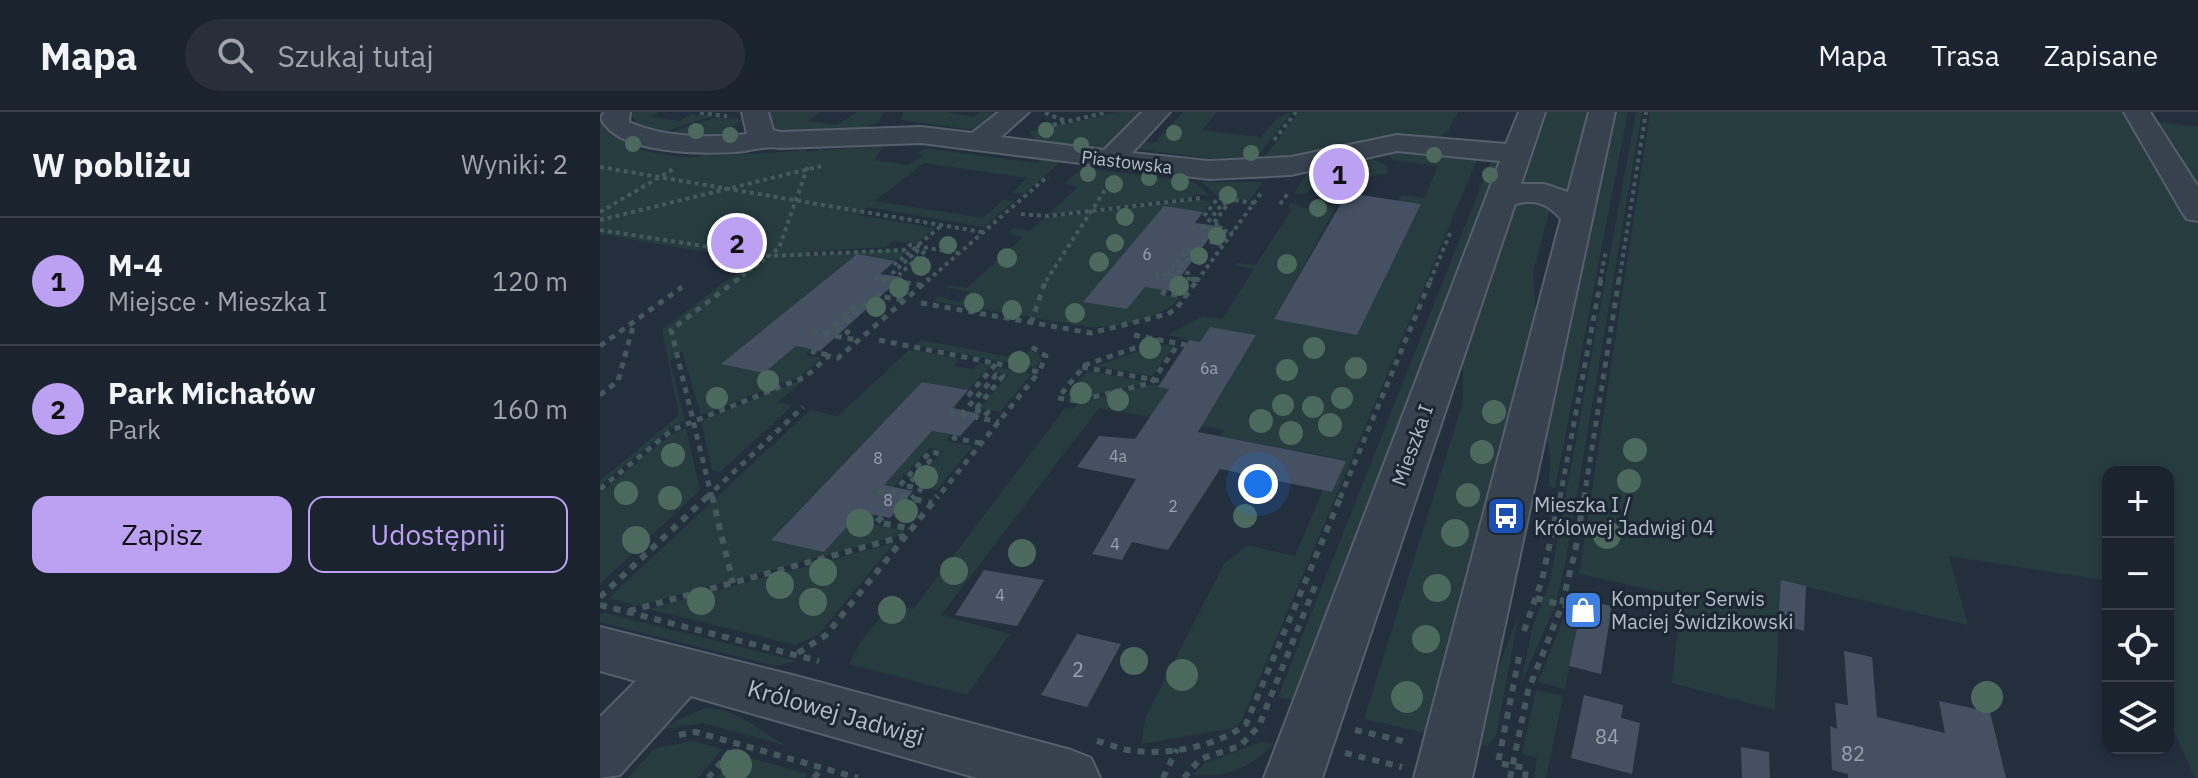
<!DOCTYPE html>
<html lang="pl">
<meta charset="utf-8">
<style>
body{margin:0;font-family:"IBM Plex Sans",sans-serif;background:#282f3a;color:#f1f3f6}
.controls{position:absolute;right:24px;bottom:24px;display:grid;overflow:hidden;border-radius:16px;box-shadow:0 4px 12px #0003}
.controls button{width:72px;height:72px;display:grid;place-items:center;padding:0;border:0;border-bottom:2px solid #39404a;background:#1b232e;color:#f1f3f6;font:40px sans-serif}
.you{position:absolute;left:658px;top:372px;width:28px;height:28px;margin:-20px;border:6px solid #fff;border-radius:50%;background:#1a73e8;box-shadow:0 0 0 12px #1a73e833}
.badge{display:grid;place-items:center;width:52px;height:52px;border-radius:50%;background:#bca0f2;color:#111;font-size:26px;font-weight:700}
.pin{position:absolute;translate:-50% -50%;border:4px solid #fff;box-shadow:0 2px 8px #0006}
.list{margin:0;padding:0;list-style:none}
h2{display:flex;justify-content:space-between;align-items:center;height:104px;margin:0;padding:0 32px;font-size:34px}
h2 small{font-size:26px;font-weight:400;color:#a0a4aa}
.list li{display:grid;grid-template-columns:52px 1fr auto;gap:24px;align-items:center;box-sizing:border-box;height:128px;padding:0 32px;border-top:2px solid #39404a}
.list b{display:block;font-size:30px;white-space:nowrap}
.list p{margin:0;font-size:26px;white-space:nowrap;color:#a0a4aa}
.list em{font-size:26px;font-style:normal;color:#a0a4aa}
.actions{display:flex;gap:16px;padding:24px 32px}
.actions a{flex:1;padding:18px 0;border:2px solid #bca0f2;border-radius:16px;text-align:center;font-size:28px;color:#bca0f2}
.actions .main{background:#bca0f2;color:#111}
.icon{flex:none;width:44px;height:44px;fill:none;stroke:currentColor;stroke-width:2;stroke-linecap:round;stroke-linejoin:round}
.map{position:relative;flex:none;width:1598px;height:666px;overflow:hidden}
header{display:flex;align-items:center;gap:48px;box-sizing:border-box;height:112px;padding:0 40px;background:#1b232e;border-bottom:2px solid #39404a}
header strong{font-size:38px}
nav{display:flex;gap:44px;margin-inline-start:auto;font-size:28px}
.search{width:560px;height:72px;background:#282f3a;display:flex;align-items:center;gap:20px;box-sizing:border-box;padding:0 28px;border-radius:44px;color:#a0a4aa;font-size:30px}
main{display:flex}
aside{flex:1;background:#1b232e}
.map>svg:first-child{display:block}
.green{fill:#263c3f}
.building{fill:#455162}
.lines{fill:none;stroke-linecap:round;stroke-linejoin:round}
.minor-casing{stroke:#565f6c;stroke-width:4}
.path-far2{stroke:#44595c;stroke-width:4;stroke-dasharray:4 4;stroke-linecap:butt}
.path-far1{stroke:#44595c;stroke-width:5;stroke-dasharray:6 6;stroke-linecap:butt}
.path{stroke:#44595c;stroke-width:6;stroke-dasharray:7 7;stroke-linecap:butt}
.minor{fill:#38414e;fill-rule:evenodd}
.tree{fill:#4b6a5d}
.labels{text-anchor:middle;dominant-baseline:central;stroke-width:6;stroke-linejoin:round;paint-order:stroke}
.number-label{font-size:16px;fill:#98a1af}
.far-street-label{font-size:18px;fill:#b4bcc9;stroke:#1d2633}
.street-label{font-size:20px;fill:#b4bcc9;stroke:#1d2633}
.poi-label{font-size:20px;fill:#b4bcc9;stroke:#1d2633;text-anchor:start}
.near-number-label{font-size:20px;fill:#98a1af}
.near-street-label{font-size:24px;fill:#b4bcc9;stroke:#1d2633}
</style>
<header>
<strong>Mapa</strong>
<div class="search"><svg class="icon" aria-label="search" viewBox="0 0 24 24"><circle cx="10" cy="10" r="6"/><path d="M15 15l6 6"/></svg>Szukaj tutaj</div>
<nav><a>Mapa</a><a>Trasa</a><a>Zapisane</a></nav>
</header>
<main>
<aside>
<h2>W pobliżu<small>Wyniki: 2</small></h2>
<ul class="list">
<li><span class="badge">1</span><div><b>M-4</b><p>Miejsce · Mieszka I</p></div><em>120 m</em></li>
<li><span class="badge">2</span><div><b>Park Michałów</b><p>Park</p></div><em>160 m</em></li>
</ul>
<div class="actions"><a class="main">Zapisz</a><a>Udostępnij</a></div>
</aside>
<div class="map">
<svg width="1598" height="666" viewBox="0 0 1598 666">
<rect width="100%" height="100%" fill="#242f3e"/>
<path class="green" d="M30,0H59L51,5L79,9L92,2L113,4L66,19L37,12Z
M165,0H221L208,9L237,13L257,0H284L280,9C258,22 195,26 172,16Z
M303,0H346L374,5L381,0L405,1L382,19L301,8Z
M518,0H546C501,44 504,41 442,35L429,20Z
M583,0H617L602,18L661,25L678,5L692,0L657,45L608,46L535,37L539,29L554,31Z
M699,0H858L848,19L841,24L666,50L665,44Z
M945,0H990L967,84L919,75Z
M1014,0H1028L955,376L949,374L950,344L946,317Z
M1036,0H1042L965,452L955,494L920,574L933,513L950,470Z
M1050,0H1531L1598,109V666H1595L1568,606V360H1508V469L1349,444L1368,513L1181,469L1175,598L1072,571L1081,484L979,462Z
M118,5L143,8L111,28L63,22Z
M0,6L7,19L45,29L34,37C53,39 77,47 96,45C102,44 109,39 115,37L110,44L198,39L203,32H208L206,40L217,39L220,31H225L222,38L270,35L274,27L282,35L275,48L309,53L323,43L318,41L325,36L437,51L444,44L463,48L423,82L412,81L427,66L324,51L275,89L383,106L403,88L414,89L384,115L268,95L258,103L334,116L316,132L293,129L285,135L209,140L208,143L290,137L306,140L295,149L256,142L122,252L164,261L196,234L212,237L205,243L221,246L201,264L101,303L82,239L70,249L85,309L73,314L0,373V369L79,303L62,218L153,148L0,122Z
M1558,10L1598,15V75Z
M788,38L879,43L642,608L634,616L541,632L546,604L624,452L647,433L695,444L723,378L732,380L746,348L620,324L624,318L499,296L341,503L410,522L367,583L249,552L260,531L290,493L313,497L465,296L473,297L479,290L555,272L569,277L558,293L609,302L656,223L610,215L600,230L568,223L603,204L622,207L654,157L634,153L636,151L656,153L692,97L688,95L691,91L709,97L713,91L736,95L675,206L757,223L821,92L799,89L801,83L824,86L838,54L793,48L787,42Z
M765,44L786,53L788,61L749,69L735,77L713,73L707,82L694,81L710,57Z
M892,46L899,53L695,589L678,585Z
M483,56L594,70L610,84L594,82L591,86L447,103L478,75L464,71Z
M601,70H663L649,89L619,85Z
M925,85L950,94V98L933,160L936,209L829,612L825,621L764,607L863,290V245L913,91Z
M591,88L612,89L603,100L564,95L484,190L527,197L545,175L562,177L559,182L580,185C562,208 517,215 489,215L333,189L338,184L359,190L369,180L351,176L344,178L350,173L367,176L423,125L408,121L414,116L430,119L444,106Z
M321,228L421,247L431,237L437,239L441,247L436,256L316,233Z
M559,232L573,234L552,264L496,254Z
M310,237L359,247L354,254L373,257L379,251L391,253L368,278L322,270L171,427L260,400L275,403L269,411L304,419L301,423L37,494L9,486L210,298L238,304Z
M399,255L431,262L400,300L380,296L409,263L394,260Z
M488,259L549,270L479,287L467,284Z
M205,267L178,290L192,294L120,360L112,358L101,309Z
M86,316L100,378L0,472V381L72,322Z
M332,319L351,323L347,329L373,334L337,378L313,372L343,339L330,336L293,375L284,373Z
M294,431L217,524L195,533L49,497Z
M967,498L980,501L965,577L938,570Z
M5,501L196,549L176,554L0,510V502Z
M919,502L896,624L887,634L876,631L888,582Z
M936,578L963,584L946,666H934L937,646L922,642Z
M105,596C140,596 158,620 188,634L103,611L53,619Z
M93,629L122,637L98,666H28L55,636Z
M661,630L674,632C650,656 627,666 593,663L605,651Z
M136,642L208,662L205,666H116Z"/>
<path class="building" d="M747,81L821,92L757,223L674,207Z
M564,94L603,100L595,111L618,114L570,179L545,175L527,197L483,190Z
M257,142L295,149L280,162L302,165L220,239L196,234L164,261L121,252Z
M610,215L656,223L598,320L746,349L732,380L620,357L568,438L532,430L522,448L492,442L536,367L477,355L499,324L535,327L569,277L558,275L589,228L600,230Z
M322,270L368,278L353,296L380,302L360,324L332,319L284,373L313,379L290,406L260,400L224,440L171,428Z
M384,458L444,468L417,514L355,503Z
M1181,468L1206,474L1204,519L1178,512Z
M983,488L1012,494L1001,562L969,554Z
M477,522L521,532L487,595L441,583Z
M1244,539L1272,545L1277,605L1345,621L1339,589L1390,600L1406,666H1248V662L1232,658L1230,614L1237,617L1235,591L1248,593Z
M984,583L1023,593L1021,606L1040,611L1032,662L971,646Z
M1141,635L1169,640L1170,666H1142Z"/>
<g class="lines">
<g class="minor-casing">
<path id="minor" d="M4,0H30L29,10C65,26 109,26 147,22L142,0H168L173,18L180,20L321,15L372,21L399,0H429L401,25L504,38L542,0H570L532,41L609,49L691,45L797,23L906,32L919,0H945L921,72H944L968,80L989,0H1015L872,666H814L961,107C947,91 935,87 915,92L722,666H664L900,49L797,39L691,63L609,67L321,31L180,36C166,33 151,39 136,40C101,42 16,42 1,6Z
M1524,0H1550L1598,75V109L1587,107L1582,100Z
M0,515L196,564L471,638L491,646L500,666H377L91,584L20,663L0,666V605L36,569L0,559Z"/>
</g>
<path class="path-far2" d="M100,1L127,4
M445,1L466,9
M453,13L507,0
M674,28L696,0
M0,55L382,120
M619,86L654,91
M680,92L689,80
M0,100L75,56
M421,102L448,104L603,86
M604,104L618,86
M0,108L221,54
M592,115L633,120
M603,116L623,91L628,92L613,112L622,113L619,118
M0,118L168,144L304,138L310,133L358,141
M602,128L623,133
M294,153L341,114
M555,162L598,168
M567,163L587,138L594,139L578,159L588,161L585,166
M275,166L294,169
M286,167L317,139L324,140L299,163
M136,169L179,136L209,51
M327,169L448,64
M446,169L510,70
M597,169L662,80
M830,169L851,119
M1000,169L1006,138
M1019,169L1046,0"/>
<path class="path-far1" d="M281,167L320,173
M591,167L598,168
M565,178L563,181L586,184
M280,181L277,184L304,188
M321,191L491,221L568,202L577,196L598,167
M431,211L446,167
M212,220L257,228
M224,222L258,192L265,194L238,218L248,220L242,225
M534,223L586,233
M279,228L439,260L337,386
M558,228L485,253L458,286L476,289L551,271L579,231
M0,234L82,175
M432,235L446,244L439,260
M216,238L213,240L228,243
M482,255L561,269
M0,283L18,269L34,211
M368,284L396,252
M375,298L388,300L383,306
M349,300L399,310
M361,303L396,263L403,264L375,298
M356,324L354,326L380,331
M307,374L321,377L313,386
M0,377L72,318L205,265L229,244L238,246L329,167
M278,379L310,386
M292,382L330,340L337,341L307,374
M106,386L203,295
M112,386L71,218L138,167
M740,386L831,167
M960,386L1001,167
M984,386L1019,167"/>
<path class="path" d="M112,384L133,471
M301,384L332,391
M312,387L315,384
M282,405L277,410L312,417
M0,485L108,384
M936,486L981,498
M0,493L219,549
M29,499L305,424
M924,519L942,468L960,384
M198,541L226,523L338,384
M919,545L898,651L926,656L925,666
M755,618L807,630
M79,623L96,620L258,666
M497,629C509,632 522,638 535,639C570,643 618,634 646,612L741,384
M745,641L802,655
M108,666L137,631
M214,666L222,656
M563,666L577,637
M584,666L600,647L640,634L659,614L717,469
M910,666L928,579L961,496L975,440L984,384"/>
<use href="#minor" class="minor"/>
</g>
<g class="tree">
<circle cx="446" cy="18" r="8"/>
<circle cx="96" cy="19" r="8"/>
<circle cx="574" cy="21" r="8"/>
<circle cx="130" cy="23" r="8"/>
<circle cx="33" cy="32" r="8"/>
<circle cx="481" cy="33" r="8"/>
<circle cx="651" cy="41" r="8"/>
<circle cx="834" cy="43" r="8"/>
<circle cx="488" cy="62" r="8"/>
<circle cx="890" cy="63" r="8"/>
<circle cx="549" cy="66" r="8"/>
<circle cx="580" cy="70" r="9"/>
<circle cx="514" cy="72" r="9"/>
<circle cx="628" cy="83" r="9"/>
<circle cx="718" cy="96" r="9"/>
<circle cx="525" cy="105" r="9"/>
<circle cx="617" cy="124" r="9"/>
<circle cx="515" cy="131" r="9"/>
<circle cx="348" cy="133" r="9"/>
<circle cx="599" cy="144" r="9"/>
<circle cx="407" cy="146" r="10"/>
<circle cx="499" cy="150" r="10"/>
<circle cx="687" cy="152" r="10"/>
<circle cx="321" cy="154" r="10"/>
<circle cx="579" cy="174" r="10"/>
<circle cx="299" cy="176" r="10"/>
<circle cx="374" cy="191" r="10"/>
<circle cx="276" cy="195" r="10"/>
<circle cx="412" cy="198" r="10"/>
<circle cx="475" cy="201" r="10"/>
<circle cx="550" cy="236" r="11"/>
<circle cx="714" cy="236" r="11"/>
<circle cx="419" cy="250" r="11"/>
<circle cx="756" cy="256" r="11"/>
<circle cx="687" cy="258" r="11"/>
<circle cx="168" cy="269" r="11"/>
<circle cx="481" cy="281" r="11"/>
<circle cx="117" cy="286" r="11"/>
<circle cx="742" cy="286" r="11"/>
<circle cx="518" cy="288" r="11"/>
<circle cx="683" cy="293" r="11"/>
<circle cx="713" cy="295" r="11"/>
<circle cx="894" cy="300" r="12"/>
<circle cx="661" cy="309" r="12"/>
<circle cx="730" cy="313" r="12"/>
<circle cx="691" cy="321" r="12"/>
<circle cx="1035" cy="338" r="12"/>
<circle cx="882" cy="340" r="12"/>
<circle cx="73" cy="343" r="12"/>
<circle cx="326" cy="365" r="12"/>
<circle cx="1029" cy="369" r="12"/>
<circle cx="26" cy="381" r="12"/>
<circle cx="868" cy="383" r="12"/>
<circle cx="70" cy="386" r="12"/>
<circle cx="306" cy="399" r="12"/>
<circle cx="645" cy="404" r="12"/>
<circle cx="260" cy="411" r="14"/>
<circle cx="855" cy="421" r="14"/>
<circle cx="1007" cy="423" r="14"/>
<circle cx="36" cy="428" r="14"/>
<circle cx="422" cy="441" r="14"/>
<circle cx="354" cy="459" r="14"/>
<circle cx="223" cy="460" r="14"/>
<circle cx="180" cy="473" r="14"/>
<circle cx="837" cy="476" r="14"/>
<circle cx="101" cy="489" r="14"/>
<circle cx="213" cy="490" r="14"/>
<circle cx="292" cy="498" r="14"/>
<circle cx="826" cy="527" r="14"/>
<circle cx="534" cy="549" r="14"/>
<circle cx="582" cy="563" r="16"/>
<circle cx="807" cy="585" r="16"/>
<circle cx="1387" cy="585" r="16"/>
<circle cx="136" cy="653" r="16"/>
</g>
<defs>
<g id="bus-square" transform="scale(2)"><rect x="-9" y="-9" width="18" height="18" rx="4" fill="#1a4fb4" stroke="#1d2633"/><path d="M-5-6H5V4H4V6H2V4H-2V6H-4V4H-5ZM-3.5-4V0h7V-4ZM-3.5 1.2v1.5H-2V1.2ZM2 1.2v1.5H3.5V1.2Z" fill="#fff"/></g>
<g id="shop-square" transform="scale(2)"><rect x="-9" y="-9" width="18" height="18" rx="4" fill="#3f7fe0" stroke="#1d2633"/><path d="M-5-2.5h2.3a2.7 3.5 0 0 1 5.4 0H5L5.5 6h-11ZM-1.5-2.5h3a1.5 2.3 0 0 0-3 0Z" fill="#fff"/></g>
</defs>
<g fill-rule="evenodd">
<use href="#bus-square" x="906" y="404"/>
<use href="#shop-square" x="983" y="498"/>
</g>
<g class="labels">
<g class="number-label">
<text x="547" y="142">6</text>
<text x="609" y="256">6a</text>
<text x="518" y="344">4a</text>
<text x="278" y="346">8</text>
<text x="288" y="388">8</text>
<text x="573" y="394">2</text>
<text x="515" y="432">4</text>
<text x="400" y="483">4</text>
</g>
<g class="far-street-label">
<text transform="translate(527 50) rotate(7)">Piastowska</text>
</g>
<g class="street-label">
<text transform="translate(812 333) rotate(-70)">Mieszka I</text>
</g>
<g class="poi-label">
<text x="934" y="392">Mieszka I /<tspan x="934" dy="23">Królowej Jadwigi 04</tspan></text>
<text x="1011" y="486">Komputer Serwis<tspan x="1011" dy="23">Maciej Świdzikowski</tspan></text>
</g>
<g class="near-number-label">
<text x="478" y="557">2</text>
<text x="1007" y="624">84</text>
<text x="1253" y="641">82</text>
</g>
<g class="near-street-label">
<text transform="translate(236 600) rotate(16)">Królowej Jadwigi</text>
</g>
</g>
</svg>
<div class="controls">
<button>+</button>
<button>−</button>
<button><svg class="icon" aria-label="locate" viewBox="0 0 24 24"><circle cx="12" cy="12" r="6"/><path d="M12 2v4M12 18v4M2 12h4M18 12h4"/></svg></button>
<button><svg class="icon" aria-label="layers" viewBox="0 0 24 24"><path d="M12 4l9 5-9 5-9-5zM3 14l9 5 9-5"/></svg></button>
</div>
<div class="you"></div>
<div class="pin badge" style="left:739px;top:62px">1</div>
<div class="pin badge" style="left:137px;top:131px">2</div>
</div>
</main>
